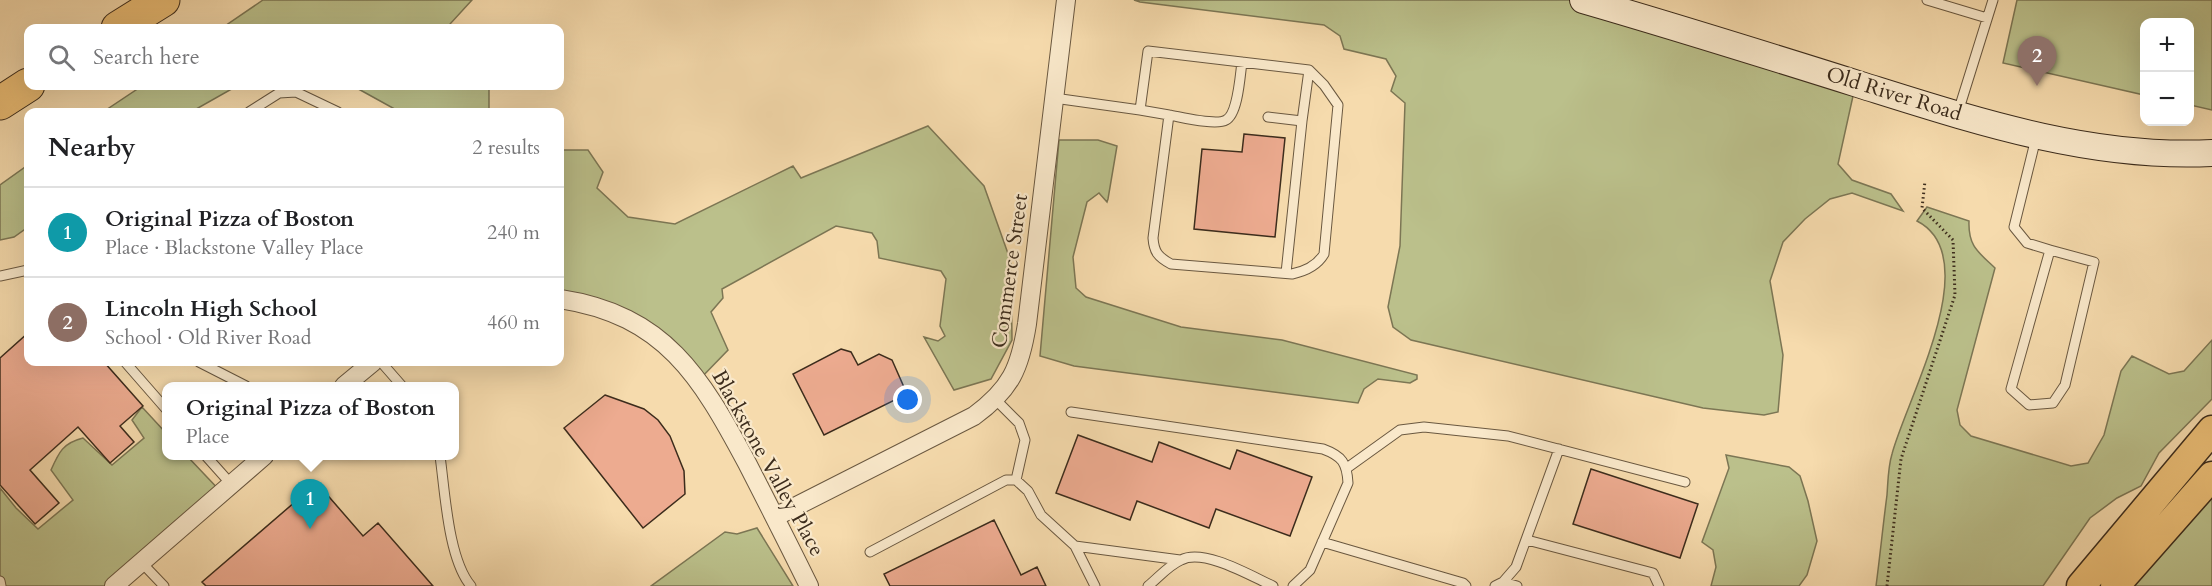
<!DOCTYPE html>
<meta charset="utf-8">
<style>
body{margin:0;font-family:Cardo,serif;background:#f2f2f2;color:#202124}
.controls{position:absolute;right:18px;top:18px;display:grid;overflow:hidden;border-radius:12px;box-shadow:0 6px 24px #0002}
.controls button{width:54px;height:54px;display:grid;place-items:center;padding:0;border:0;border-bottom:2px solid #e0e0e0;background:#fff;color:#202124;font:30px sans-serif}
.you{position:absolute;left:908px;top:400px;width:21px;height:21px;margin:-15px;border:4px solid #fff;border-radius:50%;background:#1a73e8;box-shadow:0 0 0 9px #1a73e833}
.badge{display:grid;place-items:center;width:39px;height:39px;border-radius:50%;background:#1a73e8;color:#fff;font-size:20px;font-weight:700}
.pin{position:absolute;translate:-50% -50px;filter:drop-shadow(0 2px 3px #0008)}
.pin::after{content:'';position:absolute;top:32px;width:21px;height:18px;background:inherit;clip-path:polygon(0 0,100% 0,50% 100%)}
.popup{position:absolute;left:162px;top:382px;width:297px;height:78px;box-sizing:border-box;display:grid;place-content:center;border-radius:12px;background:#fff;filter:drop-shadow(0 2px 4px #0005);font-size:20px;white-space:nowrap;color:#757577}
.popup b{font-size:22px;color:#202124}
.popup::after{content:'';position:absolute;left:50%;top:100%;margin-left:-12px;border:12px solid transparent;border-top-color:#fff}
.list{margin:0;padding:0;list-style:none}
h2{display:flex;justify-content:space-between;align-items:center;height:78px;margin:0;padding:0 24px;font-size:26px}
h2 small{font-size:20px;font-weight:400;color:#757577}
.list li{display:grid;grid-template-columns:39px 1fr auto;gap:18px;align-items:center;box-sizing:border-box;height:90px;padding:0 24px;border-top:2px solid #e0e0e0}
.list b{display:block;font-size:22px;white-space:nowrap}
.list p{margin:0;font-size:20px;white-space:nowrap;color:#757577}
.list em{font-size:20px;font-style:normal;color:#757577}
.icon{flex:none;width:33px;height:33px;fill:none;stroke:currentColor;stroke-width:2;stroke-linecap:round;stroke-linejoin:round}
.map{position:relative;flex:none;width:2212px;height:586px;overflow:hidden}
.search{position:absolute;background:#fff;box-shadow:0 6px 24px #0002;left:24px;top:24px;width:540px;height:66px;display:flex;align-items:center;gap:15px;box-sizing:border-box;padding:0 21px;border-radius:12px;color:#757577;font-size:22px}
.panel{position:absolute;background:#fff;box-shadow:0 6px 24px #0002;left:24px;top:108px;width:540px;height:258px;border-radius:12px}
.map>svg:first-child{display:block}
.green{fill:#bbc08b;stroke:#7c7654;stroke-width:1.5}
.building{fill:#edab90;stroke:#3c2c1c;stroke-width:1.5}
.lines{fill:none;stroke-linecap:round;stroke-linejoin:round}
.lane-casing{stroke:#6a5840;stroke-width:11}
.street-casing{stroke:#6a5840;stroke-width:20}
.secondary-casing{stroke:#3c2c1c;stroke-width:28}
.primary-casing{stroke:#3c2c1c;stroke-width:31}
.highway-casing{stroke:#3c2c1c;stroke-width:35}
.path{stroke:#3c2c1c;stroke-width:3;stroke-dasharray:1.5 3;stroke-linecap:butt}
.lane{stroke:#f9e8ca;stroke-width:9}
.street{stroke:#f9e8ca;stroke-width:18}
.secondary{stroke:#f9e8ca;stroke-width:26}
.primary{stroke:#ebbe76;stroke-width:28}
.highway{stroke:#ebbe76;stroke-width:33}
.labels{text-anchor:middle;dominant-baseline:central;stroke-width:4.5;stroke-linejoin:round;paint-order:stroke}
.street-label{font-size:21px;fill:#3c2c1c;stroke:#f9e8ca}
</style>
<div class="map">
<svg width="2212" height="586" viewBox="0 0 2212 586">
<rect width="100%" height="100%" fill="#f6dbad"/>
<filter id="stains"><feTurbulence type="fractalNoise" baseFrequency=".00333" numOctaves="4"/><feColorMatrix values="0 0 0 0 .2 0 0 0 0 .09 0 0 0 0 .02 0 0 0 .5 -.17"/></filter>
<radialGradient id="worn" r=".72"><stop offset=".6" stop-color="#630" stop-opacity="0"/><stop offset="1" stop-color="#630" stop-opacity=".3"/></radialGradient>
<path class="green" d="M263,0H472L450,24L449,28H222Z
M1134,0H1589L1855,87L1838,164L1852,180L1891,194L1903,211L1852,193L1830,199L1805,219L1783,242L1770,281L1783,355L1778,412L1764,415L1703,408L1411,340L1393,327L1388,307L1400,246L1405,103L1391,91L1396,76L1386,59L1344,49L1340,36L1324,25L1140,2Z
M2017,0H2212V110L2190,105V22H2144V95L2003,63Z
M142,86H237L191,112H103Z
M353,86H487L489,89V112H400Z
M928,126L984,186L1011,262L1012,340L991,379L954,390L924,337L938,341L945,336L940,326L946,279L941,271L879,258L877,241L872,233L836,226L722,289L723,298L711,312L728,350L698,381L642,332L604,317L560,307V150H588L603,172L597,188L628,217L675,224L793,166L801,178Z
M1059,140H1098L1117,146L1108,199L1107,202L1099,193L1087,202L1073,257L1076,288L1086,297L1181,327L1282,340L1417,375V379L1410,383L1378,379L1364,389L1358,403L1074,366L1040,356Z
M28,165V227L14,237L0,240V185Z
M1927,207L1969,221C1968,246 1978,252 1995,268L1957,410L1960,425L1971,436L2071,466L2088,463L2104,435L2121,371L2132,356L2169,374L2184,371L2212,340V399L2159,453L2141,486L2117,498L2090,518L2043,586H1876C1880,556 1883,525 1887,495C1888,481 1888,467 1892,454C1906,400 1987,257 1917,221Z
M142,407L166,433V456H187L223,494L122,586H0V488L16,508L38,529L73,500L51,470C59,452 63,443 83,438L112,465L144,438L132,420Z
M1726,455L1789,467L1800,476L1808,501L1817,541L1807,575L1799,586H1711L1716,567L1713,550L1702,542L1729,468Z
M2212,478V586H2119Z
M757,528L793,586H651L725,532L737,534Z"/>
<path class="building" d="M1244,134L1285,138L1275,237L1194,229L1202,149L1242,152Z
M28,333V362H104L143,406L120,426L134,442L110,463L78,427L30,470L59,503L35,524L0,485V358Z
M841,349L851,352L858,365L879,354L892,360L907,394L824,435L793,374Z
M605,395L644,409L658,420L670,436L684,471L685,494L643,528L564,428Z
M1078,435L1152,462L1159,442L1230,469L1237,450L1312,477L1290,536L1216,509L1209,528L1137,501L1130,520L1056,493Z
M1591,469L1698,504L1680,558L1573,524Z
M317,483L363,536L378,523L433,586H206L202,582Z
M994,520L1021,575L1037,567L1046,586H890L884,574Z"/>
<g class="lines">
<g class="lane-casing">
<path id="lane" d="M1927,0L1987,18
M1054,98L1140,110L1148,51L1309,70L1324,85L1338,105L1324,254C1317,266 1306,271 1292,274L1171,264C1158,257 1154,252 1153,238L1169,115L1140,110
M249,112L279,93L296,92L338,112
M1958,112L1993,0
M1169,115C1181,117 1216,126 1226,120C1238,114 1240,76 1242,62
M1268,117L1302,121L1309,70
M2036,138L2014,227L2027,243L2050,250L2011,389L2029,405L2053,403L2065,385L2094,262L2050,250
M1286,273L1302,121
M0,276L28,270
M125,362L166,409
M199,362L246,386
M381,362L402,386
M995,399L1019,423L1025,440L1016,480
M1071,412L1323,449C1342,456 1347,463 1348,483L1310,570L1293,586
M206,456L231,484
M440,456C445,491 448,559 471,586
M1347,468L1400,430L1424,427L1508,436L1685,482
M1527,540L1653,573L1659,586
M1322,542L1463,583L1466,586
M1075,546L1180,560
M870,552L1006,480H1016L1028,491L1041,515L1075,546L1095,586
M141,562L164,586
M0,581L1,586
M1503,582L1517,586
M1148,586C1158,578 1169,565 1181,560C1204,548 1251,576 1273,586
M1495,586L1503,582L1516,567L1559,449"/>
</g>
<g class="street-casing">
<path id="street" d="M560,299C665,315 701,377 747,463C768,504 789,545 809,586
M344,386L373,362
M775,517L974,416C1011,389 1020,368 1027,324L1066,0
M114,586L264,456"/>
</g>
<g class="secondary-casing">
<path id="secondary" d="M1583,0C1676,27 1769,56 1861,85C1976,121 2090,159 2212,153"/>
</g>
<g class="primary-casing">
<path id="primary" d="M2081,586L2212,430
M2115,586L2212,476"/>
</g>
<g class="highway-casing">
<path id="highway" d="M118,28L163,0
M0,103L28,85"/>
</g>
<path class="path" d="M1887,586L1901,459L1955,295L1953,240L1922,208L1925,181"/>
<use href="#lane" class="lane"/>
<use href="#street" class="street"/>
<use href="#secondary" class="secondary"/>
<use href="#primary" class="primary"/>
<use href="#highway" class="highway"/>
</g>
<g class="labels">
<g class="street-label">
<text transform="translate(1894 94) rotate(17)">Old River Road</text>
<text transform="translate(1010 271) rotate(-82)">Commerce Street</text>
<text transform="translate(768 463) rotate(61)">Blackstone Valley Place</text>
</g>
</g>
<rect width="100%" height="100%" filter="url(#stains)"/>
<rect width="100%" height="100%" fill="url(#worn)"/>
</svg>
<div class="controls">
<button>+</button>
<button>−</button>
</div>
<div class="you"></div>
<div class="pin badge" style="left:310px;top:529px;background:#0f9aa8">1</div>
<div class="popup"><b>Original Pizza of Boston</b>Place</div>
<div class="pin badge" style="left:2037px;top:86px;background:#8d6e63">2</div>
<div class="search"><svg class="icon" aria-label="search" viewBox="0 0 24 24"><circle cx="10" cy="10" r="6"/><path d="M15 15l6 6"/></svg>Search here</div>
<section class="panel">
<h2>Nearby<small>2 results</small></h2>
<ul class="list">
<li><span class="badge" style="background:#0f9aa8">1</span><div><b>Original Pizza of Boston</b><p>Place · Blackstone Valley Place</p></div><em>240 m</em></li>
<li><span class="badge" style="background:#8d6e63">2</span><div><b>Lincoln High School</b><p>School · Old River Road</p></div><em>460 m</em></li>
</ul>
</section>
</div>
